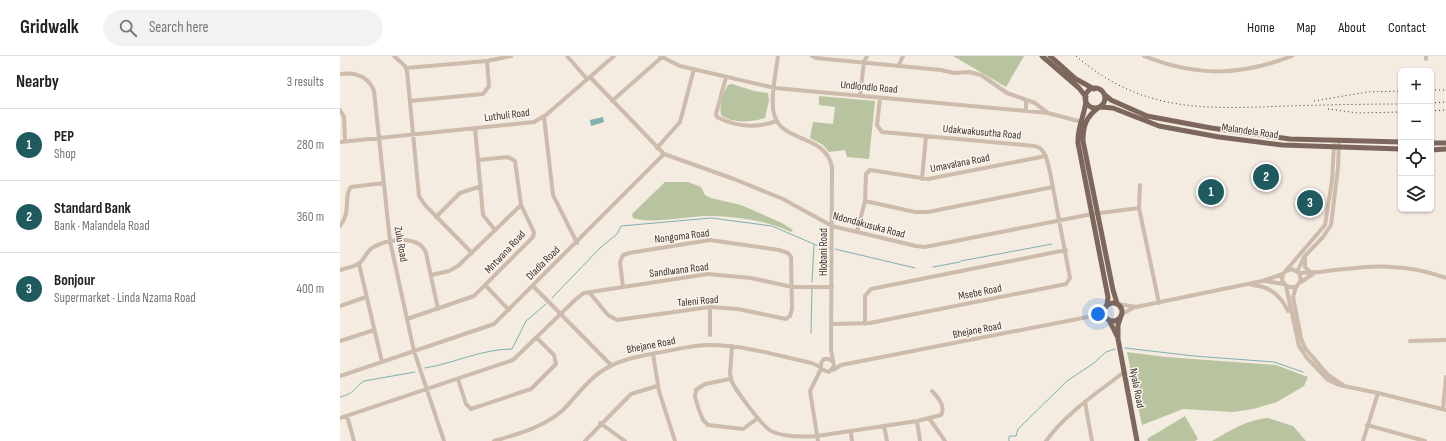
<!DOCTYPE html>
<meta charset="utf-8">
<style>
body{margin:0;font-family:"Sofia Sans Condensed",sans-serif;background:#f2f2f2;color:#222}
.controls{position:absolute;right:12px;top:12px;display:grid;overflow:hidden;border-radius:6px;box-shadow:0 1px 3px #0004}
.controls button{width:36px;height:36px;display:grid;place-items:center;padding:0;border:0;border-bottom:1px solid #e0e0e0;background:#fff;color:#222;font:20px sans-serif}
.you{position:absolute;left:758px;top:258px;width:14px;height:14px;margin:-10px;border:3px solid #fff;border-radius:50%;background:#1a73e8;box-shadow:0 0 0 6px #1a73e833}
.badge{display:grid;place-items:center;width:26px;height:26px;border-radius:50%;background:#1f5a5e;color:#fff;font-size:13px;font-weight:700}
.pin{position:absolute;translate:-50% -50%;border:2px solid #fff;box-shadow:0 1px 4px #0006}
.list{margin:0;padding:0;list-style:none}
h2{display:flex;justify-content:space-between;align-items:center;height:52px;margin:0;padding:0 16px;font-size:17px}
h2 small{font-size:13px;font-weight:400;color:#767676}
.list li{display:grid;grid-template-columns:26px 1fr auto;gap:12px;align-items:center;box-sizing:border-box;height:72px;padding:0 16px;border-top:1px solid #e0e0e0}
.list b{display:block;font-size:15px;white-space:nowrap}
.list p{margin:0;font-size:13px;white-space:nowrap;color:#767676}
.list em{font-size:13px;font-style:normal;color:#767676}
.icon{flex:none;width:22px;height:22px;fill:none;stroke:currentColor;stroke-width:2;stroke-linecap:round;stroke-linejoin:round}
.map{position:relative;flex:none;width:1106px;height:385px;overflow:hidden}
header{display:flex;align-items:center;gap:24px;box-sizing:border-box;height:56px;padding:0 20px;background:#fff;border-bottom:1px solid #e0e0e0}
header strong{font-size:19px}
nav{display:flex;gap:22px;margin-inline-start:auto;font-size:14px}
.search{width:280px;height:36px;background:#f2f2f2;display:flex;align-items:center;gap:10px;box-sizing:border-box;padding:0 14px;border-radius:22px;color:#767676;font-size:15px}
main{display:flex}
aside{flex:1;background:#fff}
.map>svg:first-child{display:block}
.green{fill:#b8c4a0}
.water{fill:#7fb0b2}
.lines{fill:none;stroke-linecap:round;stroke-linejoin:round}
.stream{stroke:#7fb0b2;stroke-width:1}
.minor{stroke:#cdbbac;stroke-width:4}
.major{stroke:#7d675c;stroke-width:5}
.rail{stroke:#3b302b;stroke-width:1;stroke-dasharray:1 3;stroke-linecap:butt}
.labels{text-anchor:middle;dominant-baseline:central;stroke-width:3;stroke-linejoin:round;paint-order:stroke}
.street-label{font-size:11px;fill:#3b302b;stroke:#fbf5ee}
</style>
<header>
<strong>Gridwalk</strong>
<div class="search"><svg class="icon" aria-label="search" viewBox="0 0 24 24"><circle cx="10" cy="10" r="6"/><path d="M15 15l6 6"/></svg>Search here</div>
<nav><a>Home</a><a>Map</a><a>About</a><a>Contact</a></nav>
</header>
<main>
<aside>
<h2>Nearby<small>3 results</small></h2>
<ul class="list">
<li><span class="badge">1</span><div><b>PEP</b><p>Shop</p></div><em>280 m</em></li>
<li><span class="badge">2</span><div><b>Standard Bank</b><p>Bank · Malandela Road</p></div><em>360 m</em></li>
<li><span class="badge">3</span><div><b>Bonjour</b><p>Supermarket · Linda Nzama Road</p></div><em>400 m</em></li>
</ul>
</aside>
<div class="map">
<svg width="1106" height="385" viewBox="0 0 1106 385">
<rect width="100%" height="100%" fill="#f4ebe1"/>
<path class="green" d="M613,0H684L666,31Z
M392,28L414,35L428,37L429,44L425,62C413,66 392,68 381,59C379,49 383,37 388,29Z
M479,40L535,45L529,103L507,101L505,94L489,96L483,89L470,82L473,66L493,68L495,51L479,49Z
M325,126H348L361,131L365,139L371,142L401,149L442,167L453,174L451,176C424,164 393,159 363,160C346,161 307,168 293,162L292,158L295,155Z
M787,296L826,301L936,309L968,321L964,330L937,346L913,353L893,356L843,353L802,369Z
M845,360L858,383L855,385H808L807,383Z
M928,362L953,370L966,385H872C891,374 906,364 928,362Z"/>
<path class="water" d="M263,61L264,66L251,70L250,64Z"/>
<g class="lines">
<path class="stream" d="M495,193L575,212
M621,205L712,188
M593,211L620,206
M472,226L474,189
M212,242L260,192L277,178L281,170L371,162L432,170L483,192H489
M471,277L472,233
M785,292L854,300L934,306L963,316
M85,312C115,307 142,293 172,293L186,265L206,248
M0,341C16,337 13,332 24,325L75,316
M669,385V380H676L678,373L727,325L754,307L766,296L775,293"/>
<path class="minor" d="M54,0L65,10L67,15L79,140L85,149L132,197
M227,0L247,23
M320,0L340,10L435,32L708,57L742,66
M438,0C436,16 430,43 434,58C442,88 485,77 492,111L491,293L494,310L489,316L481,313V307L484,303H489L493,306
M472,0L476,2L601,14L614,17L629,16L641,19L667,37L695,47L708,57
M804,0C856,21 900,20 952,0
M1086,3V0
M559,9L563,0
M66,12L147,5L171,0
M0,18C16,16 28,20 34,35L50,185L74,295L104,385
M250,21L324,98L394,123L443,143L492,170L576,190L585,191L752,158L799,152
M386,21L376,58L377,61C396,71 417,72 437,65
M520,40L524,6L527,0
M70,45L143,38L149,30L147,5
M272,45L322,1
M0,54L4,61L5,85
M686,55V44
M204,61L213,139L237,187
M135,72L143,159L155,174
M0,86L194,66L206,59L274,0
M317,92L340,66L354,13
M582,123L586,80
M800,129L799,152L819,247
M525,145L575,156H588L713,131
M96,161L120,137L141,130
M0,170C12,155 3,140 11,131L44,127
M517,176L525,145L526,118L530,114L588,123L706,100
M965,203V211L970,216
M19,208L42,306
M0,214C6,212 13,211 18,208C24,205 26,196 32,192C46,183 79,178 86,197L98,253
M946,215L952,213L959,217L961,224L957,230C950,233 945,231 942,224L943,218L985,169L992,125L994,89
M957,216L964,201L983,181L991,169L998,112L999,84
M959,217C968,216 977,217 987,215C1030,210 1064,206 1106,222
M91,219L109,215L118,210L181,149
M925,225L943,228
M961,226L973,218
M912,229C929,230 941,240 948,255
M146,230L169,254
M193,230L271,309
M946,230L959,290L967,302L988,324L999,329L1038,337L1106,354
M956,231L953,241L961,282L965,292L988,319L1003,329
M249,236L268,259L277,264L370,251L398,253L446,263L450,260L452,253L451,201L448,197L439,194L370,184L289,197L283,199L280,206L283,231
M779,248L796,251L922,225L943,218
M0,250L26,241
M370,251V279
M782,258L795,251
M753,260L764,252
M67,263L134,240L193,181L194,176L181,149L175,105L168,101L138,104
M492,268L530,267L726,228L730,222L710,116C707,105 706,92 694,90L542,76L537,69L540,42
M525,268V240L531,233L726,194
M0,285L34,274
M1070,285L1106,284
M392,290L390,318L392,326C397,336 422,370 431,375C443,381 463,381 477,380L577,365L601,359C606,351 598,341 592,335
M313,298L319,335L335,385
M493,314L501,309L753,260L766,262
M0,320L154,268L324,98
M118,323L126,348L131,353L191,333L216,308L214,299L197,282
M390,323L365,328L356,334L355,341L359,354L363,364L368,369L403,373L418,362
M745,346L752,385
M1103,353L1106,321
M7,360L14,385
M0,362L173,304L236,243L244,237L368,218L411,222L452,231H492
M589,362L605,385
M577,365L580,385
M260,367L285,385
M1027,369L1085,385
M544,370L547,385
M511,376L512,385
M154,385C178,378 204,371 223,354C235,342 245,327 259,317C277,304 295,301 316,297C334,294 352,289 370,289C405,289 438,300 472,307L480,311
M245,385L291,338L317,330
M478,385L470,335L481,313
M706,385C727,356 756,338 784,316
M1023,385L1038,337"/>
<path class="major" d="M702,0L739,32L746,41
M710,0L736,23L754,33
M745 42a10 10 0 1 1 20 0a10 10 0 1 1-20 0Z
M765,39L771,44L807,60L871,72L950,83L1061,86
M746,44C745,59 737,71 738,87L768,241L767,249
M760,51L773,52L819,70L879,81L942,89L1061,93
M758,52C746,61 743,70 743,85L773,234L777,247
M1091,87H1106
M1091,94L1106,93
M764 256a9 9 0 1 1 18 0a9 9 0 1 1-18 0Z
M781,260L778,269V283L797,385
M769,264L777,280"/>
<path class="rail" d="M736,0C802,57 865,53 946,50C984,49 1022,48 1061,48
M1091,34H1106
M974,45L1027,36L1061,35
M1091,47L1106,46
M988,53L1018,57L1061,56
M1091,55L1106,54"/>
</g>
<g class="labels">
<g class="street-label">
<text transform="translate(529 31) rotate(5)">Undlondlo Road</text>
<text transform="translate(167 59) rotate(-7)">Luthuli Road</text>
<text transform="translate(910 75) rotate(8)">Malandela Road</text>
<text transform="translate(642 76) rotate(5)">Udakwakusutha Road</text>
<text transform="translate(620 107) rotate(-11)">Umavalana Road</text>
<text transform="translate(529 169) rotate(15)">Ndondakusuka Road</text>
<text transform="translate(342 180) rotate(-7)">Nongoma Road</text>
<text transform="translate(61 188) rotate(80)">Zulu Road</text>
<text transform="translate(165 196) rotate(-47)">Mntwana Road</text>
<text transform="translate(483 196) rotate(-90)">Hlobani Road</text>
<text transform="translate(203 207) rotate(-45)">Dladla Road</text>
<text transform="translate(339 214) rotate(-7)">Sandlwana Road</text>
<text transform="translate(640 236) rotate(-11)">Msebe Road</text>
<text transform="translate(358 245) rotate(-5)">Taleni Road</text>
<text transform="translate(637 274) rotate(-11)">Bhejane Road</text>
<text transform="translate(311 289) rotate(-11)">Bhejane Road</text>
<text transform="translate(797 332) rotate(79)">Nyala Road</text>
</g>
</g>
</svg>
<div class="controls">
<button>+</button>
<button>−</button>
<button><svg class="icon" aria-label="locate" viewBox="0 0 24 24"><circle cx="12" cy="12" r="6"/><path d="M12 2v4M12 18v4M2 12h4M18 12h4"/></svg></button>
<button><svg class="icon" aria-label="layers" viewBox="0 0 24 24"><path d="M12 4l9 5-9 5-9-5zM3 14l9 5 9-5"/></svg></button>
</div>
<div class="you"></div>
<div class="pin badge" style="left:871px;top:136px">1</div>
<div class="pin badge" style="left:926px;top:121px">2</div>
<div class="pin badge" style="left:970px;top:147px">3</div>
</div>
</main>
